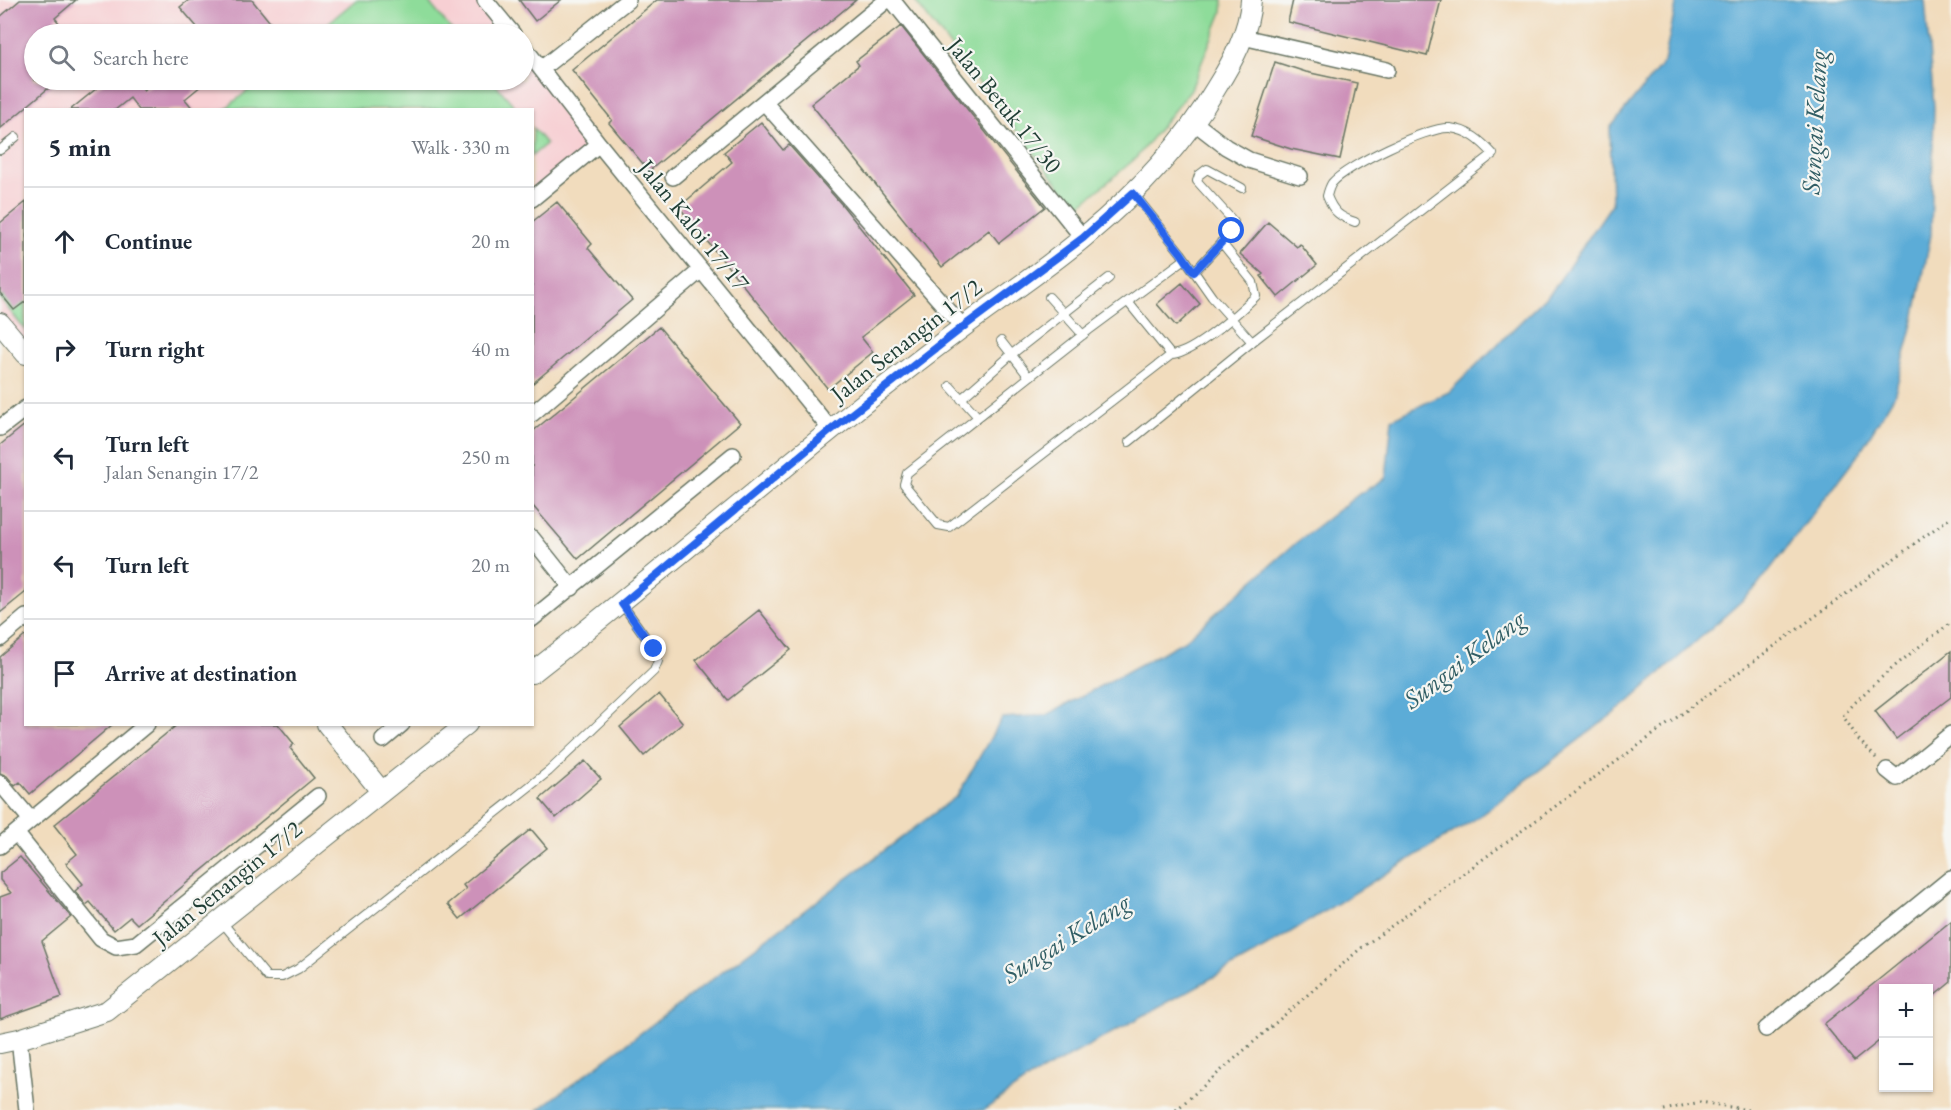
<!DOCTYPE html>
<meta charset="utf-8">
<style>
body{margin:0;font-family:"EB Garamond",serif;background:#f6f6f7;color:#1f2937}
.controls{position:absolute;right:18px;bottom:18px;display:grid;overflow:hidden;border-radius:0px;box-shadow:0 2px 4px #0004}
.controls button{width:54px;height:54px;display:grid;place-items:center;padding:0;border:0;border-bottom:2px solid #e0e1e3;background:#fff;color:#1f2937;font:30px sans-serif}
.stop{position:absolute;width:18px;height:18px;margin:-14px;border:4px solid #2563eb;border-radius:50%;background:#fff}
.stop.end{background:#2563eb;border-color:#fff;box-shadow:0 2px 6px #0008}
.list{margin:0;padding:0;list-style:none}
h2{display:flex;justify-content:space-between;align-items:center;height:78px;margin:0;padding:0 24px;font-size:26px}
h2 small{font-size:20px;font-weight:400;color:#747a83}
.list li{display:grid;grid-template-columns:39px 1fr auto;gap:18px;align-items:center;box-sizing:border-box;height:108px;padding:0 24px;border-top:2px solid #e0e1e3}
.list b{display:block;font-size:22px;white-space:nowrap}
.list p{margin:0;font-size:20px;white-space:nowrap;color:#747a83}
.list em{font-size:20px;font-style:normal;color:#747a83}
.icon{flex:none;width:33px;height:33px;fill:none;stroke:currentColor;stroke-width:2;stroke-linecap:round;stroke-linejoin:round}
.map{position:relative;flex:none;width:1951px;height:1110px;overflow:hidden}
.search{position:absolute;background:#fff;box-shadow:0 2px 4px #0004;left:24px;top:24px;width:510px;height:66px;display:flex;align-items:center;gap:15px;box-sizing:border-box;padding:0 21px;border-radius:33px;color:#747a83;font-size:22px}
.panel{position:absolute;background:#fff;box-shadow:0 2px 4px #0004;left:24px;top:108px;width:510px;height:618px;border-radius:0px}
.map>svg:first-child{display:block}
.built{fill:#f7cfd3}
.green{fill:#8edc9a;stroke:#568c67;stroke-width:1.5}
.water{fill:#5cacd7;stroke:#3e7486;stroke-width:1.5}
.building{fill:#cd91b9}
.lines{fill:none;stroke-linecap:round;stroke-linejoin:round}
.service-casing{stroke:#687564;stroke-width:10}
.minor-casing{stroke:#687564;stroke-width:18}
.tertiary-casing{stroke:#687564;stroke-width:22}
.path{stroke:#687564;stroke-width:3;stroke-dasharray:1.5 4.5;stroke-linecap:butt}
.service{stroke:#fff;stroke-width:8}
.minor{stroke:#fff;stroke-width:15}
.tertiary{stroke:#fff;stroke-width:20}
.route{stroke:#2563eb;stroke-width:8}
.labels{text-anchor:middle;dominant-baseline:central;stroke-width:4.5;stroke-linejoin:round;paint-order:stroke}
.street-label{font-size:24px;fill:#1f3d34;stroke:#f6f6f2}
.water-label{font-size:26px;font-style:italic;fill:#315e65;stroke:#f6f6f2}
</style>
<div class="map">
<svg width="1951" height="1110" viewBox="0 0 1951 1110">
<rect width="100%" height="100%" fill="#f6f6f2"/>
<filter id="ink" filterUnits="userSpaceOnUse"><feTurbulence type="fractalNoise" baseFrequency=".0167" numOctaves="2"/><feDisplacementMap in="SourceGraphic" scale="12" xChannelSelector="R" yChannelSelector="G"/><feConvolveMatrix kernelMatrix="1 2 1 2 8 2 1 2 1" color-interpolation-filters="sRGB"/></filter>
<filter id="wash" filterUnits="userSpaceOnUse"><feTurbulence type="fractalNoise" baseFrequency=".008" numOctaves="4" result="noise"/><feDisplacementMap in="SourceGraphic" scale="24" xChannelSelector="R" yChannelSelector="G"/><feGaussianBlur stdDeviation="1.35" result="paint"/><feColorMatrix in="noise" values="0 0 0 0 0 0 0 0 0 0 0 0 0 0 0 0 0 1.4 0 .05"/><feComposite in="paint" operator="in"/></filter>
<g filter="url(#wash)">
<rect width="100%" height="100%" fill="#f1dcbd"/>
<path class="built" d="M0,0H485L513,34H34V80H524V47L599,144L533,198L532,110H26L25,354L0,323Z"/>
<path class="green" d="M356,0H427L455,34H315Z
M914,0H1223L1222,12L1191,89L1136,158L1077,208Z
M261,80H492L517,109H225Z
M533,128L546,144L533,155H532Z
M25,277V330L0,298Z"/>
<path class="water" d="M1677,0H1925L1934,107L1931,235L1914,320L1894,396L1858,455L1755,589L1626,704L1477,818L1250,957L1030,1078L984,1110H538L957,796L1002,718L1047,715L1184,641L1297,542L1359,494L1386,478L1392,419L1449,392L1552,291L1612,204L1610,128L1664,62Z"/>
<g id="blocks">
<path class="building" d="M20,0H76L55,18L68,34H34V80H58L0,129V17Z
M189,0H252L273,26L263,34H203L180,7Z
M519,0H561L535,21Z
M657,0H856L649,171L609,123L612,120L572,70Z
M1293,0H1441L1427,56L1288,22Z
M901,26L1045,207L999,243L989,230L942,267L811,104L859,65L856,61Z
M1275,62L1306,72L1357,83L1340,159L1291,149L1251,136Z
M107,80H135L144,90L157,80H208L185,99L194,110H139L130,98L115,110H70Z
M761,122L783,150L789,145L843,206L914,295L861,337L873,352L828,389L679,207L732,162L724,152Z
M26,202V301L14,310L0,293V223Z
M557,202L592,244L588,248L632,300L532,384V222Z
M1268,222L1297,247L1300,244L1317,265L1278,297L1261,276L1263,274L1240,254Z
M1182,283L1200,304L1176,326L1157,304Z
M659,327L740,423L578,559L532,505V432Z
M26,424V592L0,613V445Z
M759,610L791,650L728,700L696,660Z
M26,635V724H113L30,794L20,782L15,786L7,776L0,773V657Z
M1951,651V697L1896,739L1875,711Z
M659,694L683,723L644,756L620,727Z
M178,724H278L294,744L290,748L314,778L137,924L130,917L114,930L90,902L86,905L75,891L83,884L66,863L77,854L54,825Z
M585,761L601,779L556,818L540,799Z
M531,829L547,848L460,919L448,904L466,889L463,885Z
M20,857L71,917L42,941L62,997L0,1019V897L11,893L0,880V873Z
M1951,921V982L1929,1000V988H1884V1037L1854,1061L1824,1024Z"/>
</g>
</g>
<g filter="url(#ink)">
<use href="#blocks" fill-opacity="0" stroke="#687564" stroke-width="1.5"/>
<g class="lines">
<g class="service-casing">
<path id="service" d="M0,150L16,137
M1134,194L1181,253L1212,297L1252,342
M1194,272L1232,231L1234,222L1197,181L1199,175L1207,169L1242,188
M1049,297L1083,335
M1128,302L1171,355C1194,354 1239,312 1256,296L1253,282L1221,242
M1001,341L1029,377
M1171,355L949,527L938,525L904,484L907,473L1089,330L1185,259
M950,386L978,417
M961,399L1012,354L1109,278
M1129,442L1252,342L1493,154C1481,141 1469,130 1450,128C1428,126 1346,166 1332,183C1330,186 1328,192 1327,196C1333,212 1340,217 1355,222
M222,922L267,977H282L298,969L549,771L654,671L658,661L654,649L622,604"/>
</g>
<g class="minor-casing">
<path id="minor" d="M485,0L513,34
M892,0L1083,238
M1243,37L1387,70
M524,47L599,144L831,430
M541,69L628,0
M764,102L963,327
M1195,123L1226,147L1249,160L1300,176
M673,177L887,0
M532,199L599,144
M532,414L701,270
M0,428L26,408
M532,538L572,588
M532,619L733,455
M0,639L26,617
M383,740L402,724
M1887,770L1897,778L1951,734
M0,783L31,820
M16,833L101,939L116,947L136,944L318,796
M0,846L147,724
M1766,1029L1951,878
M19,1039L27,1110"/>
</g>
<g class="tertiary-casing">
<path id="tertiary" d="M0,323L26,354
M532,673C634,594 732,510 832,429C875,394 919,360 963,327C1003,297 1046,269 1084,237C1136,194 1182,146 1216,88C1233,61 1249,32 1251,0
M327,724L381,791
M0,1043L19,1039L107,1011L467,724"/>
</g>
<path class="path" d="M1876,758L1859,740L1843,716C1871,683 1915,649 1951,623
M1176,1110L1360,949L1951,517
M1664,1110L1700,1102L1748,1110"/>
<use href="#service" class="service"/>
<use href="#minor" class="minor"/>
<use href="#tertiary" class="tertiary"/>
</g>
</g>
<g class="lines" filter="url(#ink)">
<path class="route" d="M654,649L622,604L831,430L963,327L1083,238L1133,193L1181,253L1194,272L1232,231"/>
</g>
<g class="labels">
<g class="street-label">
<text transform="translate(1005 105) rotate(51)">Jalan Betuk 17/30</text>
<text transform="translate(694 225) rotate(51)">Jalan Kaloi 17/17</text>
<text transform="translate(906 340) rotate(-38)">Jalan Senangin 17/2</text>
<text transform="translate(227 883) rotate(-39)">Jalan Senangin 17/2</text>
</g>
<g class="water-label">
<text transform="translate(1814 122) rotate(-87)">Sungai Kelang</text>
<text transform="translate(1464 659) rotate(-37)">Sungai Kelang</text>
<text transform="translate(1066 938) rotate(-32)">Sungai Kelang</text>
</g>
</g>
</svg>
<div class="controls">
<button>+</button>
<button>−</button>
</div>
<div class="stop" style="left:1232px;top:231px"></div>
<div class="stop end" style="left:654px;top:649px"></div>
<div class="search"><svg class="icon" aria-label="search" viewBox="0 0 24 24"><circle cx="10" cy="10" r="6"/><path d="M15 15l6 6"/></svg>Search here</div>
<section class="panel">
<h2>5 min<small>Walk · 330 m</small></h2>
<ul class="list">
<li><svg class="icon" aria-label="ahead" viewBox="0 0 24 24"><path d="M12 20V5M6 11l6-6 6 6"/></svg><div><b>Continue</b></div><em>20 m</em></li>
<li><svg class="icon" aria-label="right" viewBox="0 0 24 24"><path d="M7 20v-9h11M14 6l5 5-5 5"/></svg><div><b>Turn right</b></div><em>40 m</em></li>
<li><svg class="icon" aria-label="left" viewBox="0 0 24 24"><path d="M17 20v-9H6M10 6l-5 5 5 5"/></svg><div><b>Turn left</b><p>Jalan Senangin 17/2</p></div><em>250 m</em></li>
<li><svg class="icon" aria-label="left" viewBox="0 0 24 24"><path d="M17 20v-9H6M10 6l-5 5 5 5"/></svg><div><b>Turn left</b></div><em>20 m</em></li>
<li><svg class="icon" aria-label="arrive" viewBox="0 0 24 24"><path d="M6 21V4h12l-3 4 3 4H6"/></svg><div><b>Arrive at destination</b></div></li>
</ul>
</section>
</div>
